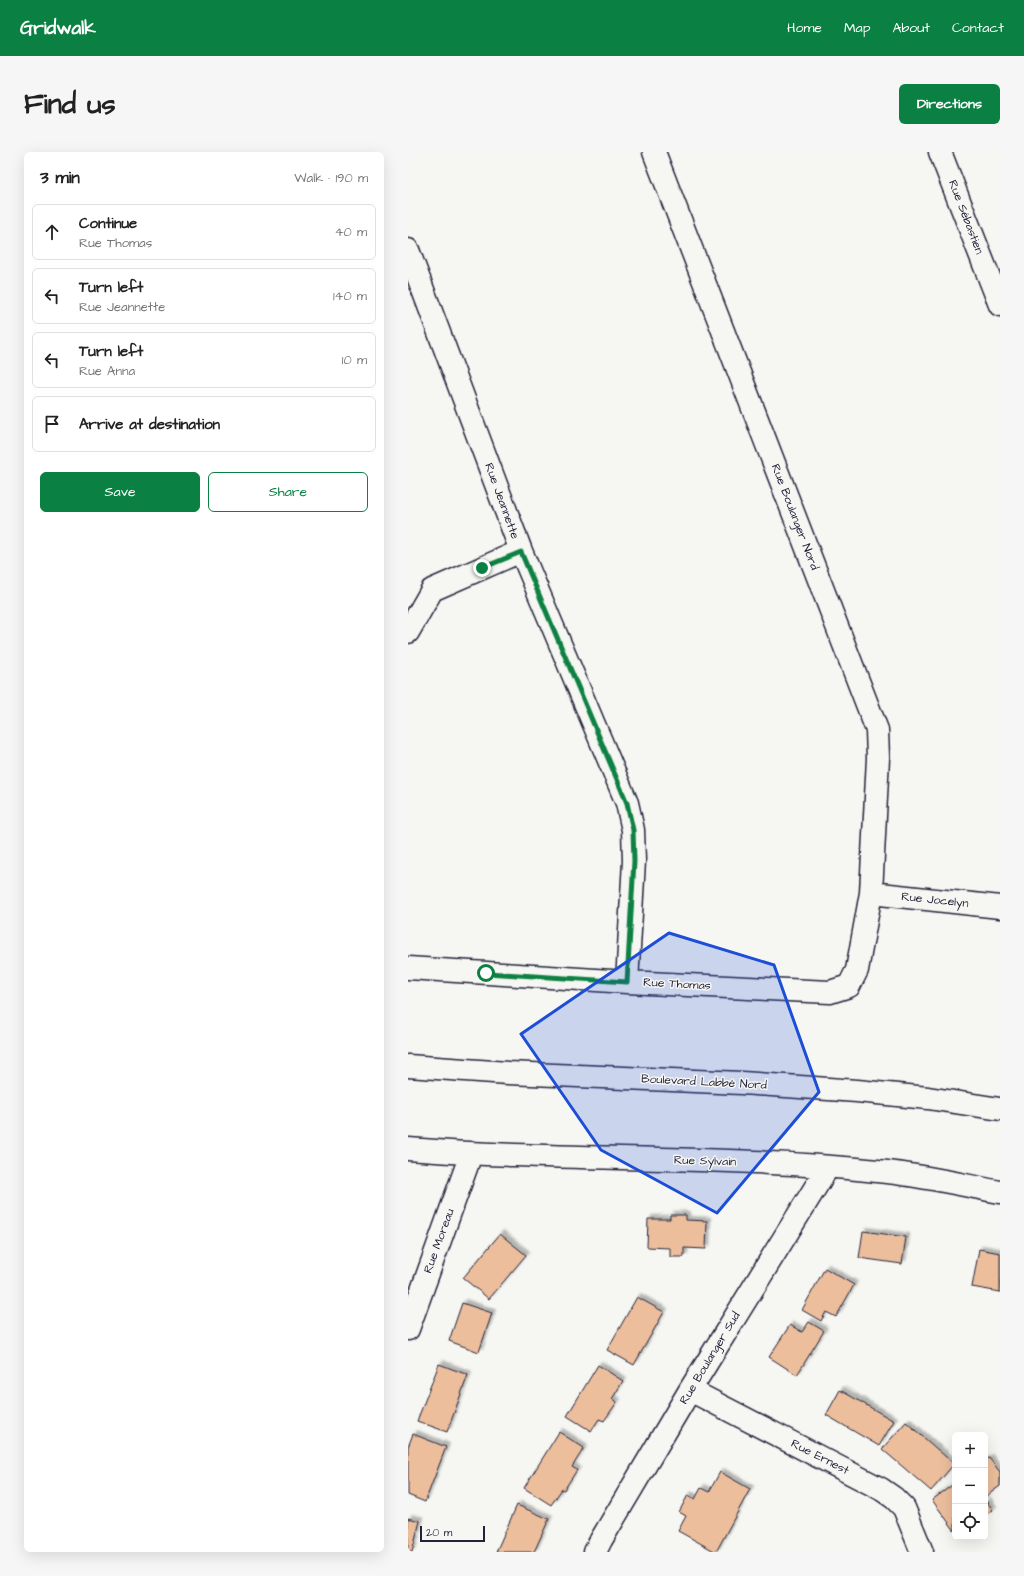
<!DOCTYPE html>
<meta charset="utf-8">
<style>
body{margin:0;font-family:"Architects Daughter",sans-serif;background:#f6f6f6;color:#222}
.controls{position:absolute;right:12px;bottom:12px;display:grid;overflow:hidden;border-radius:6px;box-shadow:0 4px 16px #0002}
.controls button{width:36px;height:36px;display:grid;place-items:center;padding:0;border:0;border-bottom:1px solid #e0e0e0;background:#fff;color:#222;font:20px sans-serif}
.scale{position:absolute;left:12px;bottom:10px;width:65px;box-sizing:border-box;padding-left:4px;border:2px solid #22223b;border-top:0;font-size:11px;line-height:14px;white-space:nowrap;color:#22223b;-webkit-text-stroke:3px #f6f6f2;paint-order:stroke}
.stop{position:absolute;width:12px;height:12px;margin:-9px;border:3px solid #0b8043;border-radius:50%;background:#fff}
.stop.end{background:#0b8043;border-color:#fff;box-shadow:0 1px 4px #0008}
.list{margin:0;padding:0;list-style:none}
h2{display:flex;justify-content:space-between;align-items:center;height:52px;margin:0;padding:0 16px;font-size:17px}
h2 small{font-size:13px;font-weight:400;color:#767676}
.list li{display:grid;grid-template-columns:26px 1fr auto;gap:12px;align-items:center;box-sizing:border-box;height:56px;margin:0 8px 8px;padding:0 8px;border:1px solid #e0e0e0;border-radius:6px}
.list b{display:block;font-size:15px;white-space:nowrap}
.list p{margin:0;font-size:13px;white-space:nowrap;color:#767676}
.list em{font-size:13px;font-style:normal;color:#767676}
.actions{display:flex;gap:8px;padding:12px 16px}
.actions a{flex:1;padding:9px 0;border:1px solid #0b8043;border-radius:6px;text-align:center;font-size:14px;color:#0b8043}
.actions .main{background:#0b8043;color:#fff}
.icon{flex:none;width:22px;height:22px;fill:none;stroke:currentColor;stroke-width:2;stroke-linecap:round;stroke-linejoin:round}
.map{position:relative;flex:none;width:592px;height:1400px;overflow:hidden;border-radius:6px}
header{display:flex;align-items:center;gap:24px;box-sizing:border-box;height:56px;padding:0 20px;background:#0b8043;color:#fff}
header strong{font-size:19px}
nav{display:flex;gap:22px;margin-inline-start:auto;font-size:14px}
.intro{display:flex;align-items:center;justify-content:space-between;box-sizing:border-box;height:96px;padding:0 24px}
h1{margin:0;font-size:28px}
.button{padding:10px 18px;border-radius:6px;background:#0b8043;color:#fff;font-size:14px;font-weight:700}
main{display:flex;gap:24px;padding:0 24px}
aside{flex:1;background:#fff;border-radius:6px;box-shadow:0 4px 16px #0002}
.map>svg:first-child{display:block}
.building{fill:#ecbe9c;stroke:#22223b;filter:url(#shadow)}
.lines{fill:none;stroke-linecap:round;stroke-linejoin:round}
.street-casing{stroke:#22223b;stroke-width:25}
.secondary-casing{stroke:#22223b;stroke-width:25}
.street{stroke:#f6f6f2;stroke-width:22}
.secondary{stroke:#f6f6f2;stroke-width:22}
.route{stroke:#0b8043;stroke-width:5}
.marked{fill:#1d4ed8;fill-opacity:0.2;stroke:#1d4ed8;stroke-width:3;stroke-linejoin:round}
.labels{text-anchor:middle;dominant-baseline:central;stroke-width:3;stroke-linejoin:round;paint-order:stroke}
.street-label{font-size:12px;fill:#22223b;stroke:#f6f6f2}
</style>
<header>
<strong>Gridwalk</strong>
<nav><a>Home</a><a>Map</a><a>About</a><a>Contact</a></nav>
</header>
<div class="intro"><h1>Find us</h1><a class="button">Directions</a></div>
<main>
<aside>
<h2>3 min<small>Walk · 190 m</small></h2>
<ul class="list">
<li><svg class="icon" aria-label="ahead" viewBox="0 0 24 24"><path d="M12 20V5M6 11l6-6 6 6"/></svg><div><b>Continue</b><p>Rue Thomas</p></div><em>40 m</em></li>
<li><svg class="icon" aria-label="left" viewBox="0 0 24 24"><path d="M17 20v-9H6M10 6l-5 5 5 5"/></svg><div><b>Turn left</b><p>Rue Jeannette</p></div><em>140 m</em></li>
<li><svg class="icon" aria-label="left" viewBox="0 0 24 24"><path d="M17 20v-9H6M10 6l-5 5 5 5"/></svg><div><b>Turn left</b><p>Rue Anna</p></div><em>10 m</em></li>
<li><svg class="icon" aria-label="arrive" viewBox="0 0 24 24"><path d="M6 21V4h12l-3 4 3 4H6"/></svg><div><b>Arrive at destination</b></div></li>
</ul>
<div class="actions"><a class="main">Save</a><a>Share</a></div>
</aside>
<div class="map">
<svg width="592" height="1400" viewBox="0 0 592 1400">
<defs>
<filter id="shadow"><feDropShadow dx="3.5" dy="-3.5" stdDeviation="1" flood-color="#0004"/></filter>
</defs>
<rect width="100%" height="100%" fill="#f6f6f2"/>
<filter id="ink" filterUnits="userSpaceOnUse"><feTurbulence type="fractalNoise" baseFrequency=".025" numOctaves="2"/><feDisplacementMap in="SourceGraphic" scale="8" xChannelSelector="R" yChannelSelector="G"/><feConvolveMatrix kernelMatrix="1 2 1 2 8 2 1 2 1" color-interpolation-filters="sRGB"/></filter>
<g filter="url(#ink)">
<path class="building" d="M262,1063H278V1068L299,1069L298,1097L276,1096V1105H262V1096L239,1095L240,1067H262Z
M455,1079L498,1085L494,1112L451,1106Z
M92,1082L118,1103L81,1147L55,1126Z
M571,1097L592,1101V1140L564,1135Z
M417,1116L446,1133L428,1165L418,1160L413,1169L394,1158Z
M229,1145L256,1160L226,1213L199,1198Z
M54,1151L84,1161L71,1200L41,1189Z
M401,1170L416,1179L389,1223L361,1205L382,1173L394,1180Z
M31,1212L60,1223L39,1280L9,1269Z
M190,1213L215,1229L204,1247L209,1250L196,1269L191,1267L183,1279L159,1264Z
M432,1238L486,1269L471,1294L418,1263Z
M498,1270L546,1312L523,1339L474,1297Z
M151,1280L176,1296L164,1315L169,1318L156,1338L154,1337L143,1353L116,1336Z
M5,1282L38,1295L17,1350L0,1343V1295Z
M581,1306L592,1320V1334L577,1345V1308Z
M312,1320L342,1337L308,1400L270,1379L278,1364L271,1360L280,1343L287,1347L293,1336L301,1340Z
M547,1331V1379L524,1348Z
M577,1347L585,1358L577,1363Z
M109,1353L141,1367L126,1400H88Z
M0,1366L12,1369L4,1400H0Z"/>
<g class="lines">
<g class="street-casing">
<path id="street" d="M532,0L592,153
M0,98L113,399L219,651L225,678L226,709L219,830
M0,480L24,438L113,399
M463,741L592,755
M0,816L219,830L422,840L441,834L449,818L463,741L470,606L469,578L246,0
M0,997C159,1010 320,1002 479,1020C517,1024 555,1033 592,1040
M0,1177L63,1002
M282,1238L473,1337L486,1346L496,1356L514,1400
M187,1400L193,1388L282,1238L420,1015"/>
</g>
<g class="secondary-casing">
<path id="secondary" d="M0,914L100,921L334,931L449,939L520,946L592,957"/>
</g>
<use href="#street" class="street"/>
<use href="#secondary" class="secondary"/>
</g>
</g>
<g class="lines" filter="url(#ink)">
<path class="route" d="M74,416L113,400L219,651L225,678L226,709L219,830L78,821"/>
</g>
<path class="marked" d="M261,781L366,813L411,940L309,1061L193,998L113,882Z"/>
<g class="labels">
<g class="street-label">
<text transform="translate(558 65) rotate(69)">Rue Sébastien</text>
<text transform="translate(94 349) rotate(70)">Rue Jeannette</text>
<text transform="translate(387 365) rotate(69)">Rue Boulanger Nord</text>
<text transform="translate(527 748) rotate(6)">Rue Jocelyn</text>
<text transform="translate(269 832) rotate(3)">Rue Thomas</text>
<text transform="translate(296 930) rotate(3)">Boulevard Labbé Nord</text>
<text transform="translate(297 1009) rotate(2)">Rue Sylvain</text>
<text transform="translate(31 1089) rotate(-70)">Rue Moreau</text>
<text transform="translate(302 1206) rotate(-59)">Rue Boulanger Sud</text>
<text transform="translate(412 1305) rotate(27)">Rue Ernest</text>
</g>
</g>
</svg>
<div class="controls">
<button>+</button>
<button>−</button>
<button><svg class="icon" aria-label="locate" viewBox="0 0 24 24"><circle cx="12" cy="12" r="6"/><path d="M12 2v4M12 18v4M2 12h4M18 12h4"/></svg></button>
</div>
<div class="scale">20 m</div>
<div class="stop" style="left:78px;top:821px"></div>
<div class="stop end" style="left:74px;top:416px"></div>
</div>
</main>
